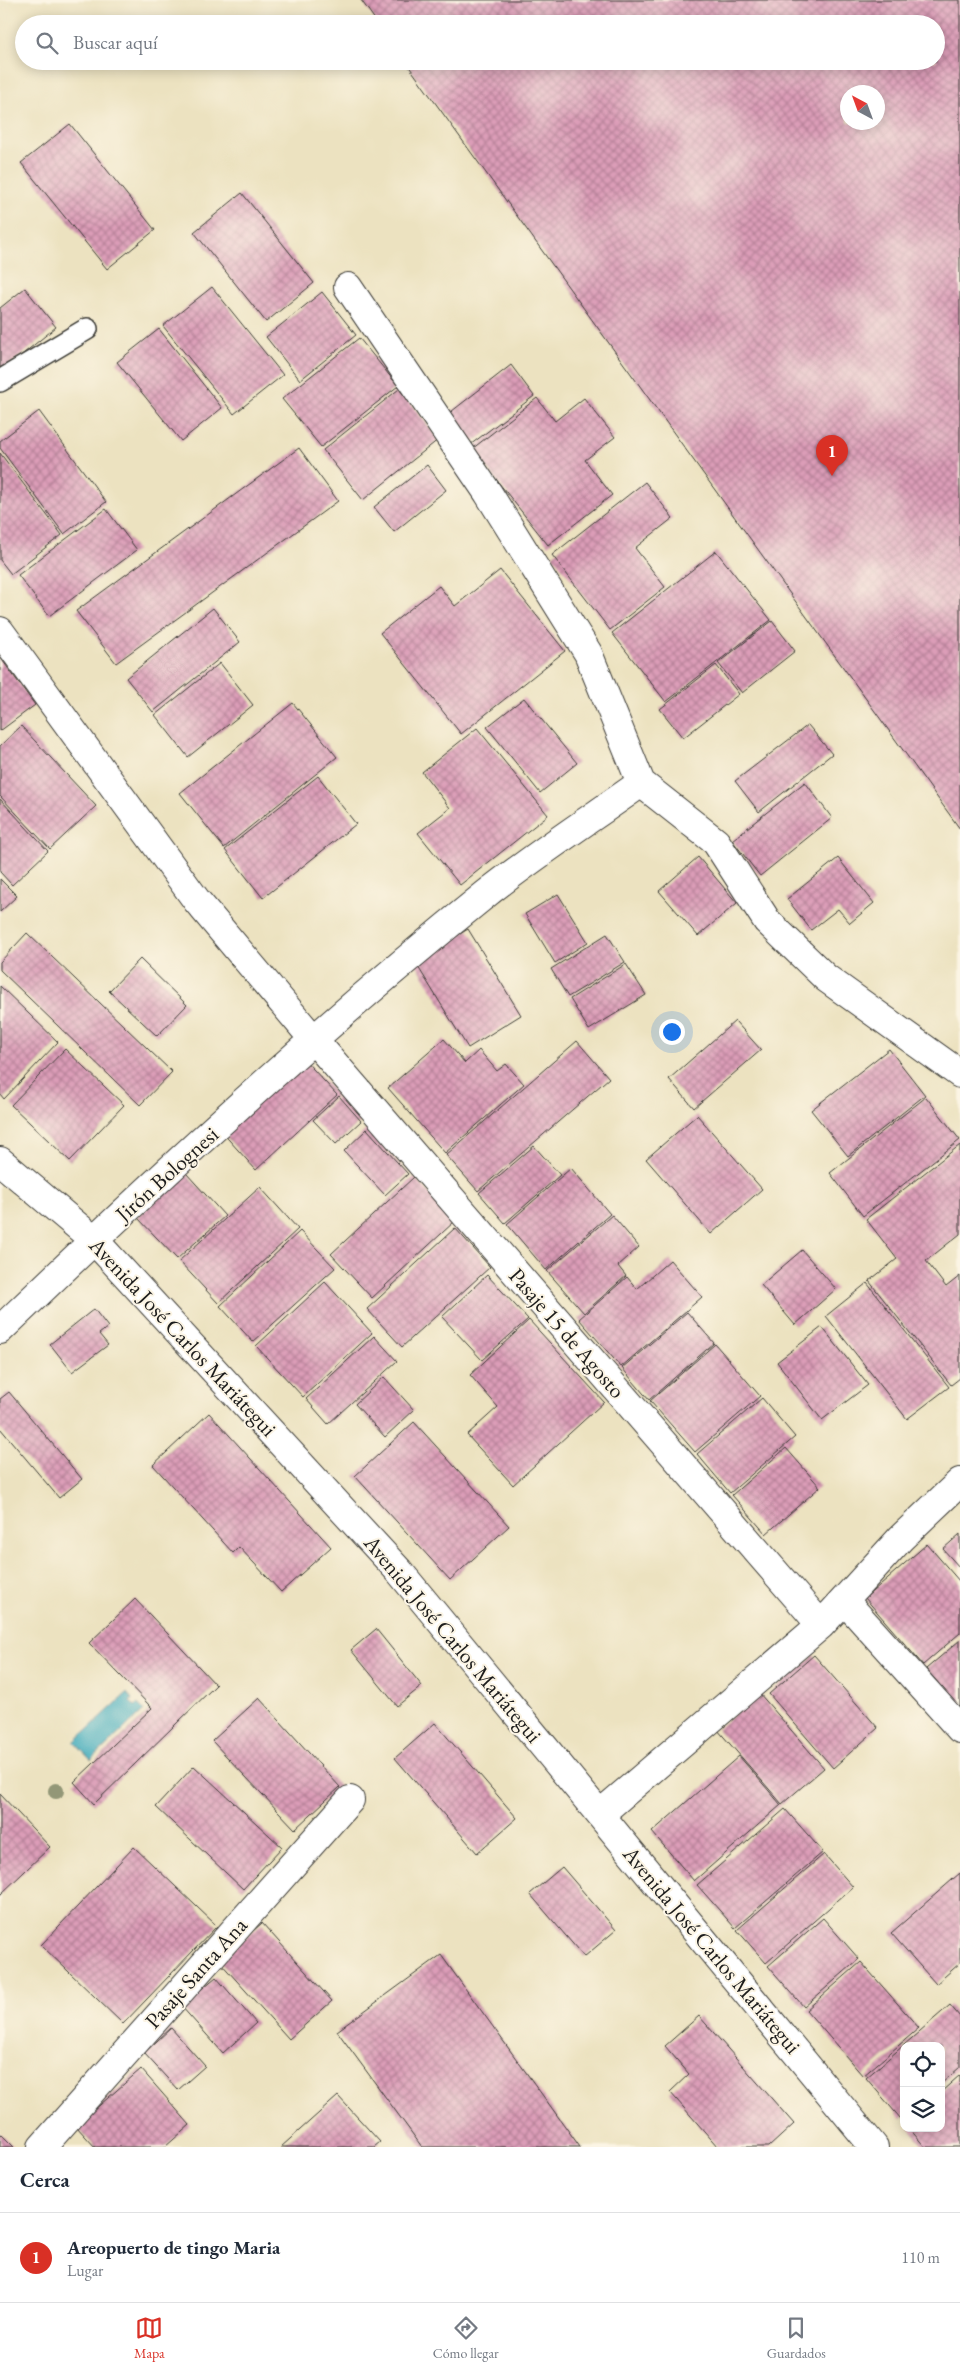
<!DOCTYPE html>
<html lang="es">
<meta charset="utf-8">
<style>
body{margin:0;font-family:"EB Garamond",serif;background:#f2f2f3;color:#1f2937}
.controls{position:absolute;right:15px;bottom:15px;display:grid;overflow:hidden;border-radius:10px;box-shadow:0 2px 12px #0003}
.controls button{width:45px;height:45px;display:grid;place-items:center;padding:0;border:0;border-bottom:1px solid #e0e1e3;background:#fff;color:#1f2937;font:25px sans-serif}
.compass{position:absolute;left:840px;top:85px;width:45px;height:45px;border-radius:50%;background:#fff;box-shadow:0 2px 12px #0003;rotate:319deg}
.you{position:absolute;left:671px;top:1031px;width:18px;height:18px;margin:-12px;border:4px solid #fff;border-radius:50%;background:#1a73e8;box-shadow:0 0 0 8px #1a73e833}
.badge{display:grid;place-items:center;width:32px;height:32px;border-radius:50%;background:#d93025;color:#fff;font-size:16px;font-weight:700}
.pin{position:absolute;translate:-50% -41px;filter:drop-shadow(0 1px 2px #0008)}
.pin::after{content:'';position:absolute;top:26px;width:18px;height:15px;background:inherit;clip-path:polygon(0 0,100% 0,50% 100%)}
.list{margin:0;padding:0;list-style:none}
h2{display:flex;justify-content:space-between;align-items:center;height:65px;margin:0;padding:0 20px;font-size:21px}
h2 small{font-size:16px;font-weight:400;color:#747a83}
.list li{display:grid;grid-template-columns:32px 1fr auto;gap:15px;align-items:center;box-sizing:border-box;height:90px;padding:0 20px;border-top:1px solid #e0e1e3}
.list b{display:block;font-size:19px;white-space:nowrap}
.list p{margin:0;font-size:16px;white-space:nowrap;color:#747a83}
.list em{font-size:16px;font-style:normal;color:#747a83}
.icon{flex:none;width:28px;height:28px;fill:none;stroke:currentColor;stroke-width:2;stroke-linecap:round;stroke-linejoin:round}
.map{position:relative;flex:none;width:960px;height:2147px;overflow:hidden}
.search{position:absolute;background:#fff;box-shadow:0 2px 12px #0003;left:15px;right:15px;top:15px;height:55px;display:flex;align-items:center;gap:12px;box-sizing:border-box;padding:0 18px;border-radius:28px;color:#747a83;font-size:19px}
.sheet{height:155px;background:#fff}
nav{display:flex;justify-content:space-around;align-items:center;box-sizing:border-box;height:70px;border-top:1px solid #e0e1e3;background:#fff;font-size:14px;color:#747a83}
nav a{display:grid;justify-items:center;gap:2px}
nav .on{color:#d93025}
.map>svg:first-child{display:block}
.water{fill:#3caabb;stroke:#2c636c}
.building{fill:url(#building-cross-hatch);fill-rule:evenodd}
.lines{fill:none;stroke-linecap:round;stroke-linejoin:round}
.service-casing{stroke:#3b3a35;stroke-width:24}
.minor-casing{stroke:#3b3a35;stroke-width:30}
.service{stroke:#fff;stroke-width:21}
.minor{stroke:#fff;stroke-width:28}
.tree{fill:#939777}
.labels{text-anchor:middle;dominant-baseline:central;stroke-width:4;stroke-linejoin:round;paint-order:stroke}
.street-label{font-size:22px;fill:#1c1c1c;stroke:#fcf5e5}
</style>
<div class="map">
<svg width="960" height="2147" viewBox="0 0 960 2147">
<defs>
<pattern id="building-cross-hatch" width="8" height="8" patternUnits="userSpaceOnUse" patternTransform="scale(1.25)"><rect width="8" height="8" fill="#dc9db8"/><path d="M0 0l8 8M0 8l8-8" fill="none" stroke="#b27f95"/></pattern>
</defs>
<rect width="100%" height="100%" fill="#fcf5e5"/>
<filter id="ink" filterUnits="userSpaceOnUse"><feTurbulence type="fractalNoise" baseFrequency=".02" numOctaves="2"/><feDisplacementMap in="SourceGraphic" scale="10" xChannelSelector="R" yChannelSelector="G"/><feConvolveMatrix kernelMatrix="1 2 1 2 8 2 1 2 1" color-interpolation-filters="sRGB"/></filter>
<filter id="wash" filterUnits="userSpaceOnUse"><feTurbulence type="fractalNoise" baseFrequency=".0096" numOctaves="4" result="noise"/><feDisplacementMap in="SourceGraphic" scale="20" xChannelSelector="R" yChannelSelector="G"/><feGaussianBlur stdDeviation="1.12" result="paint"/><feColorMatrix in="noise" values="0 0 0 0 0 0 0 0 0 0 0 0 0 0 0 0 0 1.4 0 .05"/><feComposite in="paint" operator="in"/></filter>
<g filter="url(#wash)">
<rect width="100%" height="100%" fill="#ece2c0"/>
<path class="water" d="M127,1693L132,1699L130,1702L135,1706L138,1704L144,1710L91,1760L74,1742Z"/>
<g id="blocks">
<path class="building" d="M361,0H960V829L405,61H936V24H378ZM848,92H878V122H848Z
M70,124L155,230L107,269L21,163Z
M242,193L314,283L266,322L194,232Z
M212,287L283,375L234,414L163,326Z
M25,288L56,327L2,371L0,368V308Z
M322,292L356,335L300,380L266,337Z
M159,329L222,408L181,441L117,362Z
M359,338L398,386L321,447L282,399Z
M511,365L534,396L470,445L447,415Z
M399,389L439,439L363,500L323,450Z
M537,398L555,421L584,398L615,437L585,460L612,495L548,545L472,449Z
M39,411L106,502L64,534L0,448V441Z
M299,448L338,501L116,663L76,611Z
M0,453L62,535L11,574L0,560Z
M427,465L446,490L394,532L374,507Z
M645,482L673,518L635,548L665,587L610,630L552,555Z
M106,509L137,550L49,616L18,575Z
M716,551L771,620L666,702L612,633Z
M500,570L565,651L461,734L380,633L439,586L455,606Z
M213,608L240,642L153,712L126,678Z
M772,621L795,651L742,693L718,663Z
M0,657L35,705L0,731Z
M220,663L253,705L188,757L155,715Z
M716,665L739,694L683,738L660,709Z
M524,698L577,763L540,793L487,727Z
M293,703L337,757L224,848L180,793Z
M808,725L832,754L759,812L735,781Z
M21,726L96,806L50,849L0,796V746Z
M477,728L548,815L460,885L418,833L450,808L422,772Z
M318,776L356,824L263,898L225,850Z
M805,782L832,818L760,876L732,840Z
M0,799L48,851L12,885L0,872Z
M698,857L737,903L698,936L659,891Z
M838,858L874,903L850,923L838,909L811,930L787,899Z
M0,879L17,896L0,912Z
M558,894L588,942L555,963L525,914Z
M468,929L521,1015L468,1048L415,962Z
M27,933L172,1072L140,1105L0,970V962Z
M607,934L625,962L568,997L551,969Z
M140,959L187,1005L157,1036L109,991Z
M626,964L646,995L589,1030L570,999Z
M0,986L58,1042L4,1099L0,1094Z
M735,1021L761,1050L694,1108L669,1079Z
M444,1039L465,1063L479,1050L497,1071L506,1064L524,1084L445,1153L388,1088Z
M577,1041L609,1078L478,1191L446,1155Z
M65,1049L124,1105L70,1161L11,1105Z
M889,1049L925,1095L848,1156L811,1110Z
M301,1056L337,1095L256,1170L220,1130Z
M339,1096L361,1121L336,1144L313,1120Z
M926,1097L960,1140L863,1216L830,1173Z
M697,1115L762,1189L711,1234L646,1159Z
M367,1129L408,1174L385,1195L344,1151Z
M960,1145V1234L926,1261L946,1287L960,1276V1378L951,1385L869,1281L897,1259L866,1219Z
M534,1146L560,1175L505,1223L479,1193Z
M571,1168L610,1214L546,1270L507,1224Z
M186,1173L225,1216L177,1259L137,1217Z
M414,1177L455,1221L372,1298L331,1254Z
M260,1187L298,1229L218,1303L179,1261Z
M612,1215L639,1247L618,1266L626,1276L584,1313L547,1271Z
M455,1228L490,1267L402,1347L367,1309Z
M300,1231L335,1268L253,1342L220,1306Z
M802,1250L836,1289L795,1325L761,1285Z
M670,1260L702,1297L621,1367L579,1319L627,1277L637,1289Z
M487,1275L528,1319L482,1360L442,1317Z
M325,1282L372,1333L303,1397L256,1346Z
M867,1283L949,1387L907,1419L826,1316Z
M94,1309L108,1327L99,1334L108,1345L72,1372L50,1344Z
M687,1312L714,1343L649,1400L622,1368Z
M529,1320L604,1402L513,1485L467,1435L498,1407L470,1375Z
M822,1327L868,1385L822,1420L777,1362Z
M374,1336L397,1361L328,1424L306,1399Z
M715,1344L760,1396L695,1452L650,1401Z
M384,1377L414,1410L385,1437L355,1404Z
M9,1392L82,1479L59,1498L0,1428V1399Z
M762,1398L795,1437L730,1493L697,1454Z
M209,1413L331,1547L281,1592L239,1547L233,1553L153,1465Z
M414,1422L509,1526L450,1580L355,1476Z
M786,1448L820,1487L766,1534L732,1495Z
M960,1534V1568L943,1549Z
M927,1544L960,1582V1633L923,1665L865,1598Z
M135,1599L216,1685L94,1804L74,1782L152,1708L89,1643Z
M376,1629L422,1686L397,1706L351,1650Z
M960,1640V1708L926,1669Z
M814,1655L878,1728L833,1768L769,1694Z
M759,1693L824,1768L782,1804L717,1729Z
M259,1698L340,1787L295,1829L212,1741Z
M435,1723L517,1818L477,1853L395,1758Z
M739,1756L781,1805L694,1881L652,1832Z
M194,1766L282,1847L243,1889L156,1807Z
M0,1794L50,1847L0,1895Z
M785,1809L823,1852L735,1928L697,1885Z
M134,1847L217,1926L123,2024L41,1945Z
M824,1854L853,1887L766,1963L737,1930Z
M562,1867L616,1930L584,1957L530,1894Z
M960,1873V1963L936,1984L891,1933Z
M823,1918L859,1959L804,2007L768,1966Z
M262,1923L332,2001L289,2039L219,1961Z
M441,1955L580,2147H422L337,2031Z
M861,1962L919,2028L863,2076L806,2010Z
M216,1977L256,2023L223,2053L181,2006Z
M950,2005L960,2017V2067L941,2084V2046H904V2116L901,2119L866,2078Z
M699,2016L794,2124L769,2147H718L670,2092L689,2074L665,2046Z
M171,2028L205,2066L178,2090L144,2053Z
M141,2069L190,2125L165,2147H95L76,2126Z
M960,2075V2147H925L909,2128H941V2092Z
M338,2096L380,2142L374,2147H281Z
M0,2133L14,2147H0Z"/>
</g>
</g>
<g filter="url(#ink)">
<use href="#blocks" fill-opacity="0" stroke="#3b3a35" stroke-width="1"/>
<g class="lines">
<g class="service-casing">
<path id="service" d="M0,381L87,329"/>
</g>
<g class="minor-casing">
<path id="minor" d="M348,287L488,493L588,653L641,783L716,842L767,921L826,978L960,1074
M0,631L197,901L314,1040L821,1625
M0,1161L94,1240L399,1571L874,2147
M0,1330C156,1180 316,1031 486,894C535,855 589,820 641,783
M844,1600L960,1729
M600,1814L821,1625L901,1538L960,1482
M42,2147L350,1800"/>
</g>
<use href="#service" class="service"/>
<use href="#minor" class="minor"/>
</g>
<circle class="tree" cx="56" cy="1791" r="8"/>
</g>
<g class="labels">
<g class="street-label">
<text transform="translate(167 1174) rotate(-42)">Jirón Bolognesi</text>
<text transform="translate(567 1333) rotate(49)">Pasaje 15 de Agosto</text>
<text transform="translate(183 1337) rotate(47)">Avenida José Carlos Mariátegui</text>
<text transform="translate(453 1639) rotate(50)">Avenida José Carlos Mariátegui</text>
<text transform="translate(712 1950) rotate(50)">Avenida José Carlos Mariátegui</text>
<text transform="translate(196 1973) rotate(-48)">Pasaje Santa Ana</text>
</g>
</g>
</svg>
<div class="controls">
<button><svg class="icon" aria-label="locate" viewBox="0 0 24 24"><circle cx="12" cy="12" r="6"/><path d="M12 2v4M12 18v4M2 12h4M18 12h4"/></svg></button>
<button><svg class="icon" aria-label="layers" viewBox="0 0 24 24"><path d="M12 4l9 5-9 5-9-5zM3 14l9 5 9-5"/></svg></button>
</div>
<svg class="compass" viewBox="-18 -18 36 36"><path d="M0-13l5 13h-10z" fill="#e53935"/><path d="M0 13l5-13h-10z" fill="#747a83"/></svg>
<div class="you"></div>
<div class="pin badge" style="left:832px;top:476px">1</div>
<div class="search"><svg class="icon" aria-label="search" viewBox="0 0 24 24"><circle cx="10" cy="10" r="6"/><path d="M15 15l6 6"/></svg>Buscar aquí</div>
</div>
<section class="sheet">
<h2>Cerca<small></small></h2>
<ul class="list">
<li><span class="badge">1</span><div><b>Areopuerto de tingo Maria</b><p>Lugar</p></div><em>110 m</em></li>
</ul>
</section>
<nav>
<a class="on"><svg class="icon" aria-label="map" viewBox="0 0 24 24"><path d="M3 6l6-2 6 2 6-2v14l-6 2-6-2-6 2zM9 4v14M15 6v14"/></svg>Mapa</a>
<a><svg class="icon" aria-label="directions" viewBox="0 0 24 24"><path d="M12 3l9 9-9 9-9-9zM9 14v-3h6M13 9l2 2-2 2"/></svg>Cómo llegar</a>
<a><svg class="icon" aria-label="saved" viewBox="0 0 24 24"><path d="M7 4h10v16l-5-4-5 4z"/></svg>Guardados</a>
</nav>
